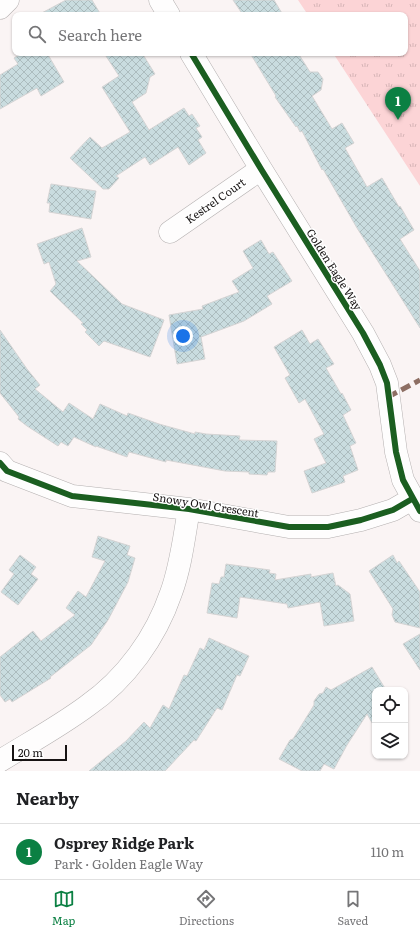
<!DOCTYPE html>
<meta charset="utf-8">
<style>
body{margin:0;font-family:Literata,serif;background:#f6f6f6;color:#202124}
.controls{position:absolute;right:12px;bottom:12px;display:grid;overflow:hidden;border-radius:8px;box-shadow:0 1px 3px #0004}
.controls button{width:36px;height:36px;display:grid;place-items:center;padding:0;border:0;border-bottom:1px solid #e0e0e0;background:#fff;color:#202124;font:20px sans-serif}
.scale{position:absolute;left:12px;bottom:10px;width:55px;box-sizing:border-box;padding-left:4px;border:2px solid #171313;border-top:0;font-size:11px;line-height:14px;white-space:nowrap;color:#171313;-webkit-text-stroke:3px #fff;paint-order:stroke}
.you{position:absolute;left:183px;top:336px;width:14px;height:14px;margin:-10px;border:3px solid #fff;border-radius:50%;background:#1a73e8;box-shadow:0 0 0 6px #1a73e833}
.badge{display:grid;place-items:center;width:26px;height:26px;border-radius:50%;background:#0b8043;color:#fff;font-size:13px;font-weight:700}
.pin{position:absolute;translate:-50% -33px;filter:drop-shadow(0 1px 2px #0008)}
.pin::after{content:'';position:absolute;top:21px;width:14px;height:12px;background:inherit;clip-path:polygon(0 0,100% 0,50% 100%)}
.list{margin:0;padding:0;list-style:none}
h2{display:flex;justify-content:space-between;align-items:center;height:52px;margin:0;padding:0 16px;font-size:17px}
h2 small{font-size:13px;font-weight:400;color:#757577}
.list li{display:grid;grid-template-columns:26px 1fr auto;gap:12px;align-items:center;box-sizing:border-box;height:56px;padding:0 16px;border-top:1px solid #e0e0e0}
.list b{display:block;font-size:15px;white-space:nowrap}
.list p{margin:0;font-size:13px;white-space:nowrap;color:#757577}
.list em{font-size:13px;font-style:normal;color:#757577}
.icon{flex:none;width:22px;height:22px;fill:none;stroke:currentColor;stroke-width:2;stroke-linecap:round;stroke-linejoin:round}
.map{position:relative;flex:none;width:420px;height:771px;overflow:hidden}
.search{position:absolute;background:#fff;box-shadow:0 1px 3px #0004;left:12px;right:12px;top:12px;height:44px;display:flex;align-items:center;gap:10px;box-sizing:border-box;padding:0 14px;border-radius:8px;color:#757577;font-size:15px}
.sheet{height:108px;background:#fff}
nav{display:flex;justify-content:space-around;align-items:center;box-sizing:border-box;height:56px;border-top:1px solid #e0e0e0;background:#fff;font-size:11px;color:#757577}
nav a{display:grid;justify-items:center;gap:2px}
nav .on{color:#0b8043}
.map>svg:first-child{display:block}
.park{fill:url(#park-tufts)}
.building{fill:url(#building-cross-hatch);stroke:#d5d4d4}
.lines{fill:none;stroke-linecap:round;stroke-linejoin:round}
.minor-casing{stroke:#b4b0b0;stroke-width:23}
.minor{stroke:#fefdfd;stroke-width:22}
.quiet{stroke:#8d6e63;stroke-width:5;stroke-dasharray:10 5;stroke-linecap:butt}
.cycleway-casing{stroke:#fff;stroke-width:8}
.cycleway{stroke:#1b5e20;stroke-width:6}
.labels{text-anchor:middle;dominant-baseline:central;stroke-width:3;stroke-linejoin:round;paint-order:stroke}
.street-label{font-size:11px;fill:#171313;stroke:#fff}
</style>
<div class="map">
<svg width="420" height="771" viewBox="0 0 420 771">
<defs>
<pattern id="park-tufts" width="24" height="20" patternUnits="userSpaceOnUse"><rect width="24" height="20" fill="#fcd4d6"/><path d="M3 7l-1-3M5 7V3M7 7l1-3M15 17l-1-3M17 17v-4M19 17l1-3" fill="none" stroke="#d7b5b7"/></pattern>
<pattern id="building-cross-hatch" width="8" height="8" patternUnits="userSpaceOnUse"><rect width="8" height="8" fill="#c9dcdf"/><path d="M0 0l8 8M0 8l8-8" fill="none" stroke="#acbcbe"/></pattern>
</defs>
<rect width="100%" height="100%" fill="#faf4f4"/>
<path class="park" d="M298,0H420V186L333,53H405V15H308Z"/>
<path class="building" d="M66,0H92L101,15H38Z
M233,0H274L283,15H243Z
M22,53H47L64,82L41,96L37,88L0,109V75L18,64L14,58Z
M104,53H142L155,74L150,77L146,93L132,102L149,130L184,108L189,116L192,114L200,126L196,128L202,137L198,140L206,153L189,165L178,147L150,165L145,157L116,176L119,178L109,189H103L70,158L90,137L102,148L130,132L102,87L119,76Z
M250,53H298L310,72H318L323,79L321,90L312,96L332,129L342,123L354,143L345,148L367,187L382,178L399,207L400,206L414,230L400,239L420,271V328L357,228L323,169L322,170L302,131L300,132L297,126L296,127L275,97L276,96Z
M51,184L96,191L91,219L49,212L50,203H47Z
M82,228L91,257L77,261L122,304L164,320L150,357L104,341L99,346L85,332L87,330L81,324L83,323L50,291L56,284L49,262L44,264L37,244Z
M261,240L269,254L273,252L292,281L267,296L272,304L244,321L201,337L205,359L177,364L169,315L203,309L202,306L239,292L232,281L253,268L243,251Z
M0,330L27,369L40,385L35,389L63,412L69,403L93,419L100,404L127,416L128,413L159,424L195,434V432L206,434L240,436L239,440L277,441L275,472H268L267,475L249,474V472L225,471L166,460V462L129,452L127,457L96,446V447L74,437L68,446L61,442L58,446L27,426L18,419L19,417L0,393Z
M302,330L310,344L318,339L334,364L326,368L341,394L342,393L351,410L343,415L356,443L350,446L358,470L343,476L345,482L312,493L304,471L326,463L314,439L324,434L305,399L299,403L285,378L290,375L274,347Z
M98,536L130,546L127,555L135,558L128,582L108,620L91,645L50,677L51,678L12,702L10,699L5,702L0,695V657L33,631L41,641L75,615L66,608L78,591L86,597L105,561L92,557Z
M20,555L36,567L31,574L38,579L18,605L1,592L14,574L9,570Z
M393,555L397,563L399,561L420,592V628L395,622L392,615L393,609L369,571Z
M226,564L270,570L269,573L276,574L275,580L311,574V577L333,573L336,586L338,585L350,594L354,621L324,626L320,602L288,608L287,604L240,597L237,618L207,613L212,583L219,584L221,577H224Z
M420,634V670L403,644Z
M209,638L249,656L240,676L237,675L222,710L217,708L196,741L194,740L165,771H89L126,741L144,722L150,728L163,705L169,709L184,675L187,676L200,648L204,650Z
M372,667L386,690H375V728L367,714L347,745L334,769L324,764L320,771H302L279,759L290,740L293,739L314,705V701L319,694L323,693L326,687L331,690Z"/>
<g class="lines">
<g class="minor-casing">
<path id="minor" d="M160,0L169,15
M0,8L8,0
M191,53L261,169L363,333L380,365L387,383L396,452L403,480L420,511
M170,232L261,169
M0,463L7,471L72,496L189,509L289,527H328L361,520L393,510L412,499
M0,761C29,743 60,726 87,706C126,679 156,637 171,593C181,566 184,537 189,509"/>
</g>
<use href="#minor" class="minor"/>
<path class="quiet" d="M388,397L420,380"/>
<g class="cycleway-casing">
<path id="cycleway" d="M191,53L261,169L363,333L380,365L387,383L396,452L403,480L420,511
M0,463L7,471L72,496L189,509L289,527H328L361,520L393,510L412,499"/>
</g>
<use href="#cycleway" class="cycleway"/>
</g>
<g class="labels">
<g class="street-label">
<text transform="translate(215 200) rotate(-35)">Kestrel Court</text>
<text transform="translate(335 269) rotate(58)">Golden Eagle Way</text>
<text transform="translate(206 504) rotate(9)">Snowy Owl Crescent</text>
</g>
</g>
</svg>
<div class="controls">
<button><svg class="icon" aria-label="locate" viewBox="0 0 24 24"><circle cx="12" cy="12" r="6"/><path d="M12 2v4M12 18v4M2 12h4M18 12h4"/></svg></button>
<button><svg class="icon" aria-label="layers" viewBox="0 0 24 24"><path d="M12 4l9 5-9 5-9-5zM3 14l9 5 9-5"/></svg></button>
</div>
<div class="scale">20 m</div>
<div class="you"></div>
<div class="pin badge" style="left:398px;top:120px">1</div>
<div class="search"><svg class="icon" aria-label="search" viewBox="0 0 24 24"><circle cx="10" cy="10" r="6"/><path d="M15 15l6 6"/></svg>Search here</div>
</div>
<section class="sheet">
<h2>Nearby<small></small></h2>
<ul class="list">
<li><span class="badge">1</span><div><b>Osprey Ridge Park</b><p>Park · Golden Eagle Way</p></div><em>110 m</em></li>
</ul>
</section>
<nav>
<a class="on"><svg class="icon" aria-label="map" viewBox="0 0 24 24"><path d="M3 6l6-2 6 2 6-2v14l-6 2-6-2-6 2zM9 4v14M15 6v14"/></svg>Map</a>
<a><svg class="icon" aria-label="directions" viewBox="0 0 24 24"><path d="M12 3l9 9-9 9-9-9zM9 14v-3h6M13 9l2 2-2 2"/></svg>Directions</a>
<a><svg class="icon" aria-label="saved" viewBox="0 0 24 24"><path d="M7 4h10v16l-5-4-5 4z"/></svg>Saved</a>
</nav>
